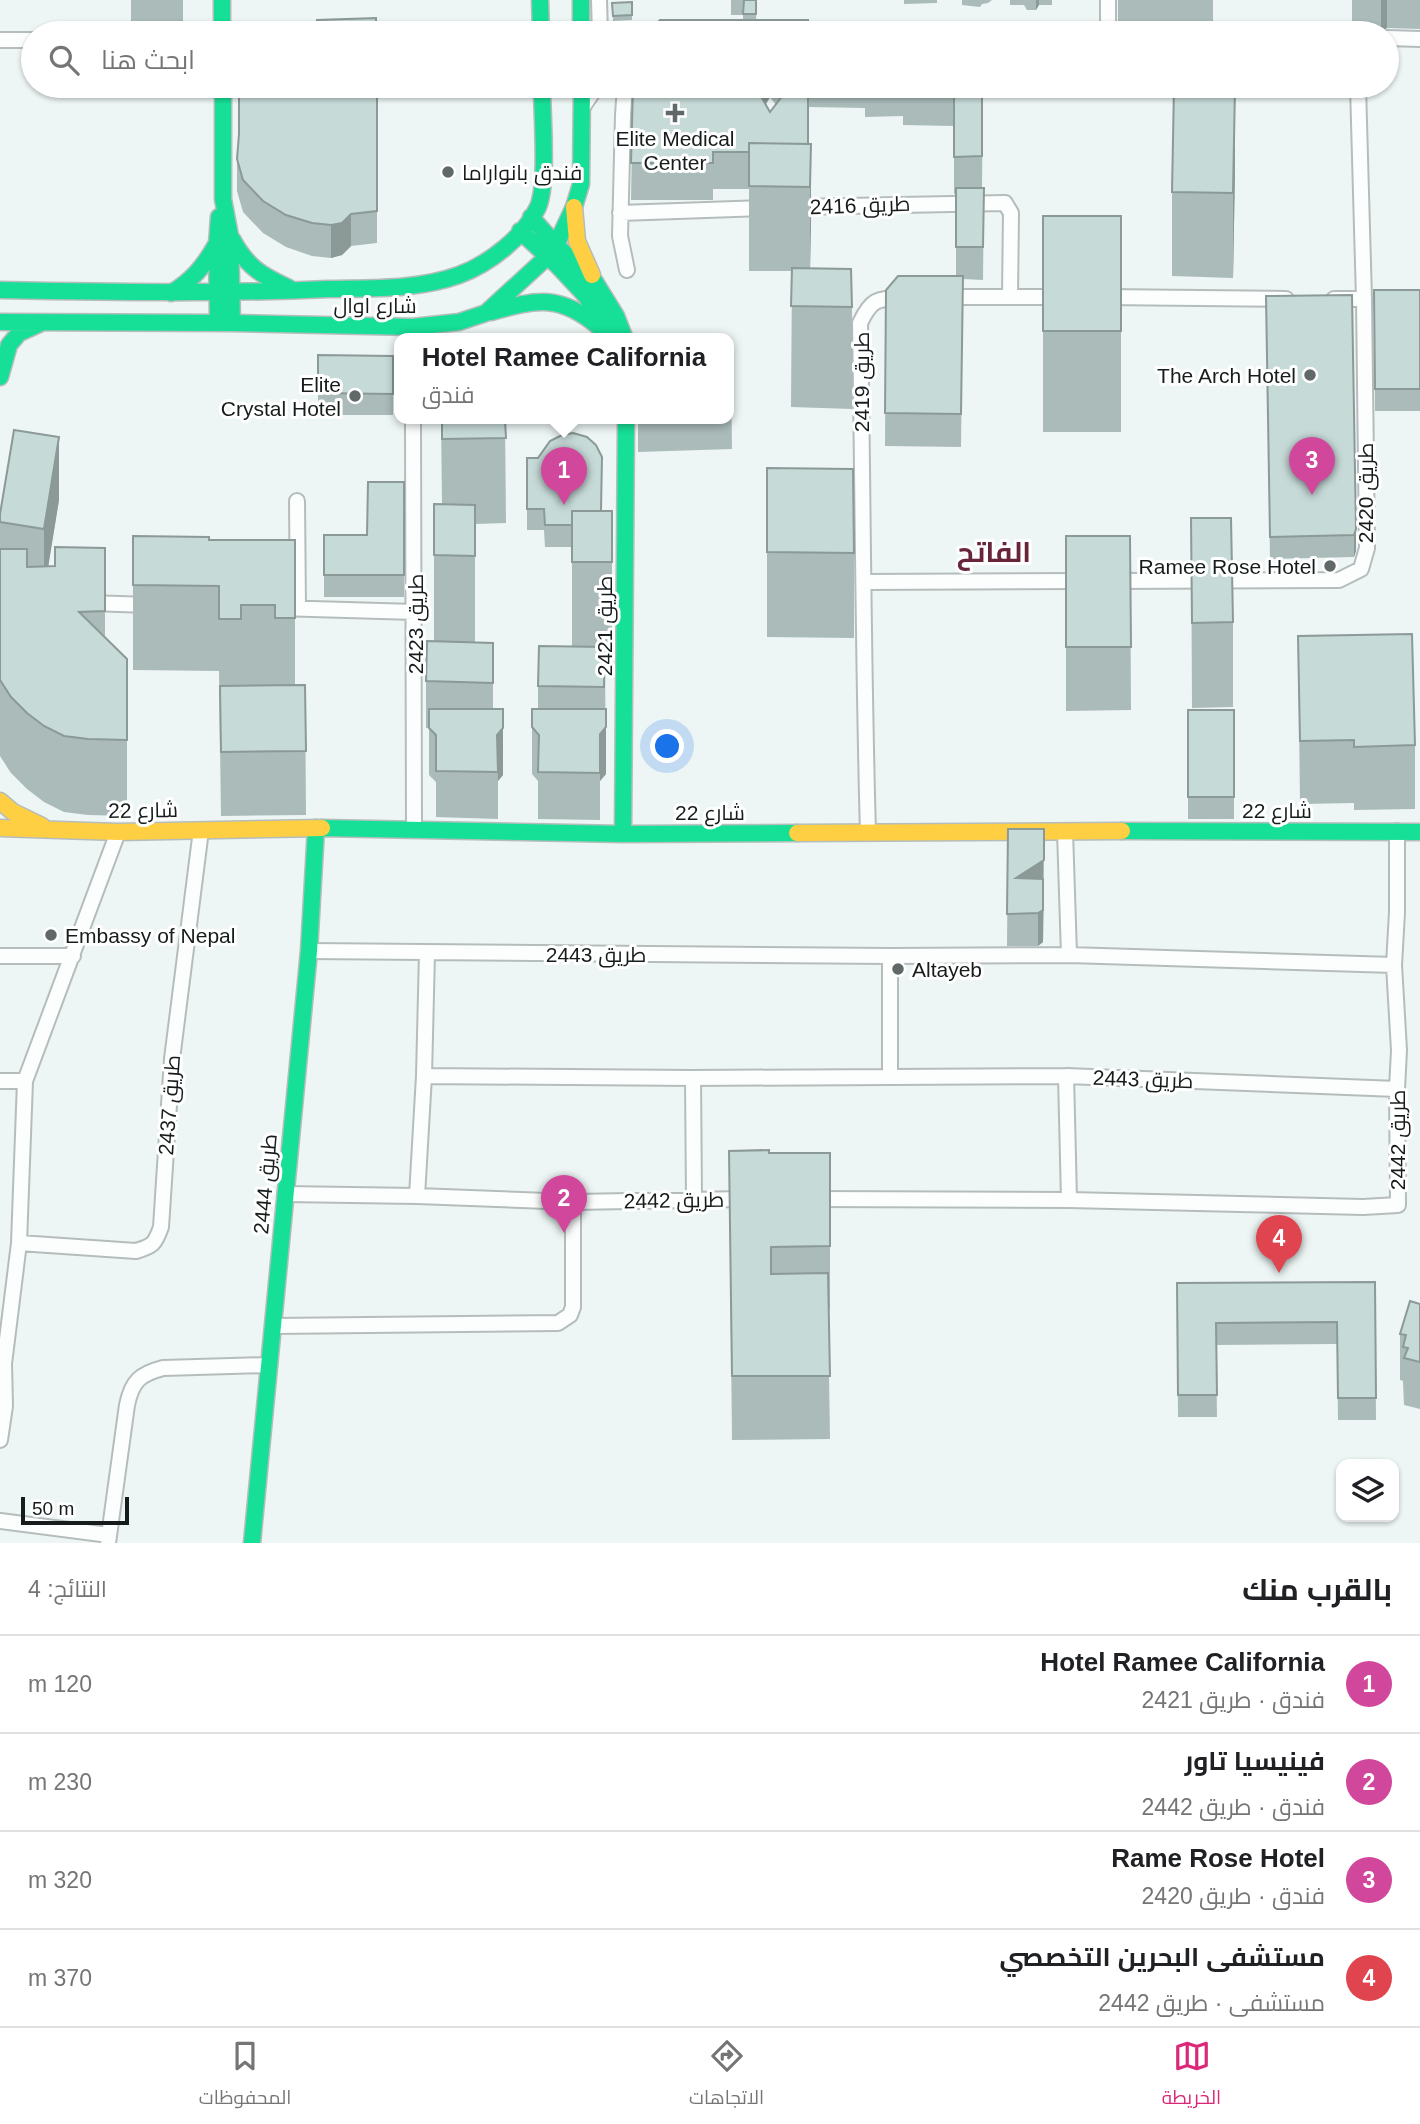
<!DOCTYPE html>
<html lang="ar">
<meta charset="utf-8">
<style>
body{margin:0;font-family:Helvetica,Cairo,sans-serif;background:#f2f2f2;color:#202124;direction:rtl}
.controls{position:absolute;right:21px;bottom:21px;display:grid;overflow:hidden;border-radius:14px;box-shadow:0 2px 5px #0004}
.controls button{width:63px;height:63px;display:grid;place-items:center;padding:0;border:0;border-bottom:2px solid #e0e0e0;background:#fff;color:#202124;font:35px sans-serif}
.scale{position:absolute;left:21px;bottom:18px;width:108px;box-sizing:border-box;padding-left:7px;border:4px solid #161c1c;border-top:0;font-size:19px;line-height:24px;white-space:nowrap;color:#161c1c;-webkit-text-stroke:5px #fff;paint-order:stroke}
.you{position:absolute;left:668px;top:747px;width:24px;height:24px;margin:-18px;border:5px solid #fff;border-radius:50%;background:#1a73e8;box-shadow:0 0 0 10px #1a73e833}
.badge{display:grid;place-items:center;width:46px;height:46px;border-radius:50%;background:#db2777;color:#fff;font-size:23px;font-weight:700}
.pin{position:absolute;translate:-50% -58px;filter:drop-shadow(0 2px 4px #0008)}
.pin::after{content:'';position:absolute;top:37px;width:24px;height:21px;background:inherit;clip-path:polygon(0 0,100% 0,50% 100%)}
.popup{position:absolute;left:394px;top:333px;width:340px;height:91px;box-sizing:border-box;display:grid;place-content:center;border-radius:14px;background:#fff;filter:drop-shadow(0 2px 5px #0005);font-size:23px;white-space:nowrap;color:#757577}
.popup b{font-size:26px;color:#202124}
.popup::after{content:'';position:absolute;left:50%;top:100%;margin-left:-14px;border:14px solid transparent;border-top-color:#fff}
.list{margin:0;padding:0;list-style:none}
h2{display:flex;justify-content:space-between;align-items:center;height:91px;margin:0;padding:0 28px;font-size:30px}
h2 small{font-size:23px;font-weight:400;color:#757577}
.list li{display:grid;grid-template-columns:46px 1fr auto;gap:21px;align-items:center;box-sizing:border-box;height:98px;padding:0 28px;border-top:2px solid #e0e0e0}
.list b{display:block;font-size:26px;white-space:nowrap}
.list p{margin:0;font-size:23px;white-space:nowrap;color:#757577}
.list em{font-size:23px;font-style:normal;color:#757577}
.icon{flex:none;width:38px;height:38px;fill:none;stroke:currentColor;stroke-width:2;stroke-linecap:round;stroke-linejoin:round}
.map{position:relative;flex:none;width:1420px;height:1543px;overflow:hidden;direction:ltr}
.search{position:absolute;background:#fff;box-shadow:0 2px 5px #0004;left:21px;right:21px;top:21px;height:77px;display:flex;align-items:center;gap:18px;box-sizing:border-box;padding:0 24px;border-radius:38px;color:#757577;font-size:26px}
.sheet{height:483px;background:#fff}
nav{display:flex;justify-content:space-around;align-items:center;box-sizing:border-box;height:98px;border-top:2px solid #e0e0e0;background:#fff;font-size:19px;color:#757577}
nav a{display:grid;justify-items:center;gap:4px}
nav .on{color:#db2777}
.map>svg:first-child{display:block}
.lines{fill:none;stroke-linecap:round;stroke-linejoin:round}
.street-casing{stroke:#b5bdbc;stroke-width:18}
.fast-casing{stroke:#b5bdbc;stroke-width:19}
.slow-casing{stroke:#b5bdbc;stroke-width:19}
.street{stroke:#fcfefe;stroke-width:14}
.fast{stroke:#16e098;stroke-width:16}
.slow{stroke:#ffcf43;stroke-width:16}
.wall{fill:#aabbba;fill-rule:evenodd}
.shaded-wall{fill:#8b9997}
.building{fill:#c6dad8;stroke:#8b9997;stroke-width:2}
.poi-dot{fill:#616868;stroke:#fff;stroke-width:2.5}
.labels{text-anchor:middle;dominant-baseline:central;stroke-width:6;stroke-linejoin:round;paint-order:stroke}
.poi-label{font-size:21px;fill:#161c1c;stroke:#fff;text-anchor:start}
.street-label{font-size:21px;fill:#161c1c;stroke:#fff}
.district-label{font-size:28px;font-weight:bold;fill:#682438;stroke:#fff}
</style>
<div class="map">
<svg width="1420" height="1543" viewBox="0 0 1420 1543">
<rect width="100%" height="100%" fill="#edf6f5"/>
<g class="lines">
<g class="street-casing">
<path id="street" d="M599,0L600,33
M1108,0V33
M1387,38L1420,39
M0,40H33
M625,86L623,115L620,236L627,270
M582,108L597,86
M793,207L1005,203L1011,213L1010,296
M620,213L766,208
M945,297H1062
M1103,297L1286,299
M1334,299H1364
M413,419L414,829
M297,501L298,608
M1114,581L1339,580L1361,569L1367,548L1364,299L1358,86
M864,582L1083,581
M89,603L149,605
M278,608L415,612
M1065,831L1069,955
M868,832C863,662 863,493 860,323C872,298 877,299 904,298
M309,951L890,956L1069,955L1394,965
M0,956H73
M424,1076L693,1078L1066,1076L1397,1089
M1066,1076L1069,1200
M890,1077V956
M693,1078L694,1199
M0,1081H25
M285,1194L417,1196L573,1202L745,1199
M417,1196L424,1076L427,953
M811,1199L1069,1200L1363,1207L1398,1205L1397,1089L1399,1050L1394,965L1397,912V831
M19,1243L136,1251C153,1246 155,1244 161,1227L172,1059L201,830
M274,1326L558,1323L570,1315L573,1307V1202
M0,1440L5,1406L4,1364L19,1243L25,1081L118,832
M0,1521L109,1535
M108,1543L127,1405C132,1381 140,1374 163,1368L269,1365"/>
</g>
<g class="fast-casing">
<path id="fast" d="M222,0V33
M540,0L541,33
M581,0V33
M223,86V199L230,236L232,323
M531,217L556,245L595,282L616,316L625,339
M520,231L557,265L586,296L611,339
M232,239C247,267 261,275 289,288
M0,290C109,292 219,294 328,289C371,288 418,290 459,275C489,264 524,237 538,207C548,184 542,114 542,86
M171,293C192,281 204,266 216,245
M491,312C538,299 560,294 599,327
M0,322L232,323L413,327L459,322L486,313L547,257L556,245L574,207L581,184L582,86
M218,323L217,244L219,217
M0,377L9,345L19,333L41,323
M322,828L623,834L797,833
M1122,831L1420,832
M623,834L626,419
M252,1543L309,951L316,828"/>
</g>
<g class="slow-casing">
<path id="slow" d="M574,207L577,241L592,275
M0,801L13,812L42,826
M0,828L118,832L322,828
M797,833L1122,831"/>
</g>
<use href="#street" class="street"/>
<use href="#fast" class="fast"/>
<use href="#slow" class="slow"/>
</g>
<path class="wall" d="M131,0H183V24L131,25Z
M731,0H757L756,20L808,23L852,27L983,33H647L743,20V15H731Z
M904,0H937V3L904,4Z
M962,0H992L988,3L982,4L980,7L962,5Z
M1010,0H1052V5H1039L1036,10H1027L1024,5H1010Z
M1118,0H1213V32L1162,31V33H1124L1118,28Z
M1352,0H1420V29L1387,28L1381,31H1352Z
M632,2V20L613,21L612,3Z
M377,86V243L351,246L342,255L331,258L312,256L286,247L263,233L243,212L237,191V159Z
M633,86H983L982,188H984L983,280L963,279L961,447L885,446L886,290L956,276V194H954V126L903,125V116L865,117V108L808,107V144H811L810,268L852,307V409L791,407L792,271H749V189H713V200H631ZM770,97L776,105L770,112L766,104Z
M1235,172L1233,278L1172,276V192Z
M1043,216H1121V432H1043Z
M1374,290H1420V411H1375Z
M1352,295L1356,551L1354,557L1270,559L1266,296Z
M318,355L393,356V415H318Z
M729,373H731L732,449L638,452V419H729Z
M441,419H505L506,523L475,524V642L493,643V709L503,775L498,781V819L436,817V782L429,775V728H426V681L434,641V504L442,505Z
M527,458L602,511H612V664H605L606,774L600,781V820L538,819V781L532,774V727L538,709V686L572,647V547H545L544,530H527Z
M767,468L854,553V638L767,637Z
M404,482V597H324V535H367Z
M59,500L48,566H55L105,548V638L127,659V816L88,815L64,812L44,802L27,789L11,773L0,756V514Z
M1191,518L1233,622V707L1192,708Z
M1066,536H1130L1131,710L1066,711Z
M209,540H295V685H305L306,815L221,816L219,671L133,670V585Z
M1298,636L1415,745V809L1354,810V803L1300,804Z
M1188,710H1234V819H1188Z
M1008,829L1044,892L1043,942L1038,946H1007Z
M729,1151L769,1153H830V1309H828L830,1439L732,1440Z
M1375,1282L1376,1420H1338L1337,1344L1216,1345L1217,1417H1178L1177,1283Z
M1420,1304V1409L1404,1405L1403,1381L1400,1380V1334Z"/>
<path class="shaded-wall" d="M1036,0H1039V5L1036,10Z
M1381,0H1387V28L1381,31Z
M755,86H770V97L755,123Z
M1235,87V172L1233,278V193Z
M811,144V229L810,272V187Z
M351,214V246L342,255L331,258V225Z
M59,437V500L44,593V529Z
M1356,529V551L1354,557V535Z
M605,647L604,729L606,709V774L600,781V734L604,729Z
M503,709V775L498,781L497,735Z
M1044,829L1043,942L1038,946V913L1016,878Z"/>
<path class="building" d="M744,0H756V14H743Z
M632,2V15L613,16L612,3Z
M376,18V33H317V20Z
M660,20H808V23H852V27L894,28L952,27V23H983V33H647Z
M239,86H377V211L351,214L342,223L331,225L312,223L286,215L263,201L243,180L237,159L239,134Z
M633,86H755L770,112L790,86H808V144L749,143V152H713V163H631Z
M903,86H982V156L954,157V89L903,88Z
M1174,86L1235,87L1233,193L1172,192Z
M749,143L811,144L810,187L749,186Z
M956,188H984L983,247H956Z
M1043,216H1121V331H1043Z
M792,268L851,269L852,307L791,306Z
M898,276H963L961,414L885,413L886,290Z
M1374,290H1420V389H1375Z
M1352,295L1356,529L1354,535L1270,537L1266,296Z
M318,355L393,356V394L318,393Z
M729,373H731L732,402L729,403Z
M442,419H505L506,438L442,439Z
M14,430L59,437L44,529L0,522V514Z
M573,433L587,437L596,445L602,457L601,511H572V525H545L544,509H527V458H538L550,441L562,435Z
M767,468L853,469L854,553L767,552Z
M368,482H404V575H324V535H367Z
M434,504L475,505V556L434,555Z
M572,511H612V562H572Z
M1191,518H1231L1233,622L1192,623Z
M133,536L209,537V540H295V618H275V605H241V619H219V586L133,585Z
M1066,536H1130L1131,647H1066Z
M55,547L105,548V611L79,612L127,659V740L88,739L64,736L44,726L27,713L11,697L0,680V549H27V567L55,566Z
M1412,634L1415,745L1354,747V740L1300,741L1298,636Z
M427,641L493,643V683L426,681Z
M539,646L605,647L604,687L538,686Z
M305,685L306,751L221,752L220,686Z
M429,709H503V728L497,735L498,772L436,771V735L429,728Z
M532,709H606V727L600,734V773L538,772L539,735L532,727Z
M1188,710H1234V797H1188Z
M1008,829H1044V860L1016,878L1043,879V910L1038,913L1007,914Z
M769,1150V1153H830V1246L771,1247V1274L828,1273L830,1376H732L729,1151Z
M1375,1282L1376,1398H1338L1337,1322L1216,1323L1217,1395H1178L1177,1283Z
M1410,1301L1420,1304V1362L1404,1358L1408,1348L1403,1347L1406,1335L1400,1334Z"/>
<g class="poi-dot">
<path d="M671.5 102.5h7v7h7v7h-7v7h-7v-7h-7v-7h7z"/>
<circle cx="448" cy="172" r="7"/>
<circle cx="1310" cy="375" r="7"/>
<circle cx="355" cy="396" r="7"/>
<circle cx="1330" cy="566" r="7"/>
<circle cx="51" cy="935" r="7"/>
<circle cx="898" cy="969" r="7"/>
</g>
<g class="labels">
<g class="poi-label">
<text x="675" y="138" text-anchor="middle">Elite Medical<tspan x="675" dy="24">Center</tspan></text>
<text x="462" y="172">فندق بانواراما</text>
<text x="1296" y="375" text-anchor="end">The Arch Hotel</text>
<text x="341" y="384" text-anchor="end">Elite<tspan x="341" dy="24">Crystal Hotel</tspan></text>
<text x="1316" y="566" text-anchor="end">Ramee Rose Hotel</text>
<text x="65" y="935">Embassy of Nepal</text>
<text x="912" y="969">Altayeb</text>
</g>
<g class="street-label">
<text transform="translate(860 205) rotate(-2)">طريق 2416</text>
<text x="375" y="305">شارع اوال</text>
<text transform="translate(861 382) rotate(-90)">طريق 2419</text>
<text transform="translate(1365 493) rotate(-90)">طريق 2420</text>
<text transform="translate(415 624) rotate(-90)">طريق 2423</text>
<text transform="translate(604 626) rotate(-90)">طريق 2421</text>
<text transform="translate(143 810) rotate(-1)">شارع 22</text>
<text x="1277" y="810">شارع 22</text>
<text x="710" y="812">شارع 22</text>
<text x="596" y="954">طريق 2443</text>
<text transform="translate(1143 1079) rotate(2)">طريق 2443</text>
<text transform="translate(169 1105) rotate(-86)">طريق 2437</text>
<text transform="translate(1397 1140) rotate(-90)">طريق 2442</text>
<text transform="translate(265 1184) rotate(-85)">طريق 2444</text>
<text transform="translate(674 1200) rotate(-1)">طريق 2442</text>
</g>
<g class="district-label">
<text x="994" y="552">الفاتح</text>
</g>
</g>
</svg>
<div class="controls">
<button><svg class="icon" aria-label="layers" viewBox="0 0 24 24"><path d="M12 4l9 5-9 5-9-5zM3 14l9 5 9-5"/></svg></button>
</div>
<div class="scale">50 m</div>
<div class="you"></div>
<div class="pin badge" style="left:564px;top:505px;background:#d1479c">1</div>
<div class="popup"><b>Hotel Ramee California</b>فندق</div>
<div class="pin badge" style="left:564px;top:1233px;background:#d1479c">2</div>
<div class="pin badge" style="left:1312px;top:495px;background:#d1479c">3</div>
<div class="pin badge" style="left:1279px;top:1273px;background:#e0444e">4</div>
<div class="search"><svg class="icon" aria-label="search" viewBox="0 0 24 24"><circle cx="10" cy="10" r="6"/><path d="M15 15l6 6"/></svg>ابحث هنا</div>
</div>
<section class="sheet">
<h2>بالقرب منك<small>النتائج: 4</small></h2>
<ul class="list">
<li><span class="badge" style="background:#d1479c">1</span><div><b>Hotel Ramee California</b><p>فندق · طريق 2421</p></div><em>120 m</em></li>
<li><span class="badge" style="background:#d1479c">2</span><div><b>فينيسيا تاور</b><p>فندق · طريق 2442</p></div><em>230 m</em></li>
<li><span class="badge" style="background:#d1479c">3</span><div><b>Rame Rose Hotel</b><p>فندق · طريق 2420</p></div><em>320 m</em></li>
<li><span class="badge" style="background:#e0444e">4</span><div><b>مستشفى البحرين التخصصي</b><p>مستشفى · طريق 2442</p></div><em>370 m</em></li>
</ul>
</section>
<nav>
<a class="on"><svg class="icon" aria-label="map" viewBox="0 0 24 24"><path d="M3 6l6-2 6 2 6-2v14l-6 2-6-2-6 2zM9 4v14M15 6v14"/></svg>الخريطة</a>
<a><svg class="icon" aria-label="directions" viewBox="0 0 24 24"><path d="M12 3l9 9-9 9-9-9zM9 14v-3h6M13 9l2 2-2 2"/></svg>الاتجاهات</a>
<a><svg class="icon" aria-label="saved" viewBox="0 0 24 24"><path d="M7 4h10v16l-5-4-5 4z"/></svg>المحفوظات</a>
</nav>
